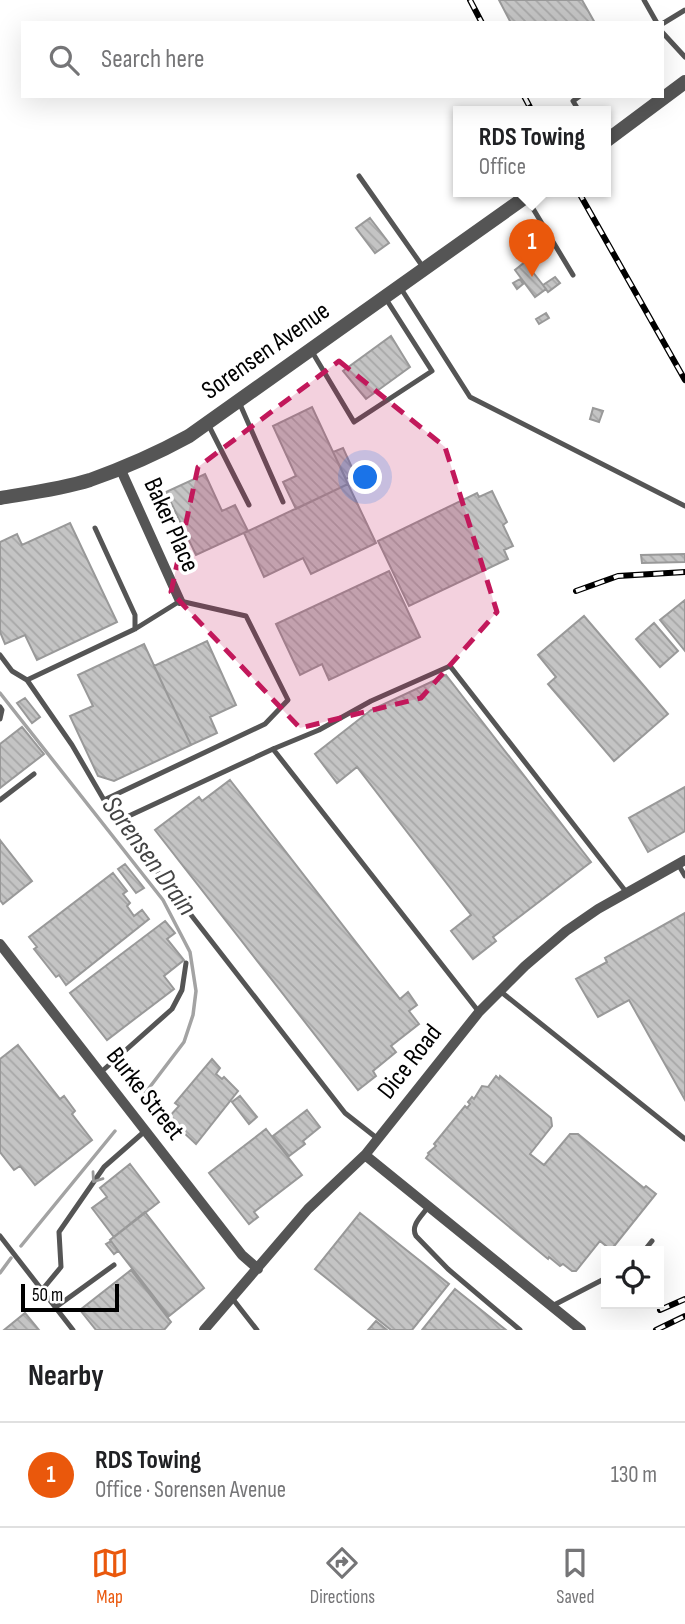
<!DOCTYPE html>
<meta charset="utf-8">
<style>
body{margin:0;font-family:"Sofia Sans Condensed",sans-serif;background:#f6f6f6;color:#202124}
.controls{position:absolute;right:21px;bottom:21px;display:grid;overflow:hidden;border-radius:0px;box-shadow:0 7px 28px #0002}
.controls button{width:63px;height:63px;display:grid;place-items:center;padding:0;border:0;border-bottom:2px solid #e0e0e0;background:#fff;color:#202124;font:35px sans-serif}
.scale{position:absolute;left:21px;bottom:18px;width:98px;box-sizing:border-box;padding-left:7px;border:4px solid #000;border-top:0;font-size:19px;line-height:24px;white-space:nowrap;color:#000;-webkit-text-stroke:5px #fff;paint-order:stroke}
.you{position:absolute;left:366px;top:478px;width:24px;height:24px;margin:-18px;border:5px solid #fff;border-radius:50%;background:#1a73e8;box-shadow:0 0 0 10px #1a73e833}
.badge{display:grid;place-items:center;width:46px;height:46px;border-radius:50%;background:#ea580c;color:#fff;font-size:23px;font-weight:700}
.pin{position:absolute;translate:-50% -58px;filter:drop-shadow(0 2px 4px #0008)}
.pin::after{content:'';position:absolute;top:37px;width:24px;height:21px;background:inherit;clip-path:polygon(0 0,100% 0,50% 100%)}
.popup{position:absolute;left:453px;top:106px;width:158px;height:91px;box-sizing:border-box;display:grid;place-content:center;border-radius:0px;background:#fff;filter:drop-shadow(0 2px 5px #0005);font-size:23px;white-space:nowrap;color:#757577}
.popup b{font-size:26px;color:#202124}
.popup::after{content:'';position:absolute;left:50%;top:100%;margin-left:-14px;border:14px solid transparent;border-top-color:#fff}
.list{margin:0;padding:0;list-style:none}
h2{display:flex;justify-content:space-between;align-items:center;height:91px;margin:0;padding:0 28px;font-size:30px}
h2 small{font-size:23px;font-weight:400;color:#757577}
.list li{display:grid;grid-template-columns:46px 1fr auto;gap:21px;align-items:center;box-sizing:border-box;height:105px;padding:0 28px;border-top:2px solid #e0e0e0}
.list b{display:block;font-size:26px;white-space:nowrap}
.list p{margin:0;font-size:23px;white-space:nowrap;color:#757577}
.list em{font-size:23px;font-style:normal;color:#757577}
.icon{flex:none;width:38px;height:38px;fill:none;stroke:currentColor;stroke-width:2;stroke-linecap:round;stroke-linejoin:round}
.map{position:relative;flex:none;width:685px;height:1330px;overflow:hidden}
.search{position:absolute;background:#fff;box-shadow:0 7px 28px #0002;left:21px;right:21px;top:21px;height:77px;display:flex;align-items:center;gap:18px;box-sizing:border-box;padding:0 24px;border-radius:0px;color:#757577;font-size:26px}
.sheet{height:196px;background:#fff}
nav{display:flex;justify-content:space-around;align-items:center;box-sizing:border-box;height:98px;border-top:2px solid #e0e0e0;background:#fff;font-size:19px;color:#757577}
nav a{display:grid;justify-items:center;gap:4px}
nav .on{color:#ea580c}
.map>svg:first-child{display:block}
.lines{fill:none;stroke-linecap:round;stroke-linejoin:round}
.stream{stroke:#a3a3a3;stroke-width:3.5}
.building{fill:url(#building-back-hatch);stroke:#999;stroke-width:2}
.service{stroke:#555;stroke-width:5}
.minor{stroke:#555;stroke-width:10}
.tertiary{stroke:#555;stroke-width:14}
.rail-casing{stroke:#000;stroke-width:6}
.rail{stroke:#fff;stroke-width:3.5;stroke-dasharray:10;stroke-linecap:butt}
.oneway{stroke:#999}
.marked{fill:#c2185b;fill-opacity:0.2;stroke:#c2185b;stroke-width:5;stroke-dasharray:14 9;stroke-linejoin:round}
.labels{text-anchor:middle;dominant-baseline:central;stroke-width:7;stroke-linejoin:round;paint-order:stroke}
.street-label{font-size:26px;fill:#000;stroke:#fff}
.water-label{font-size:28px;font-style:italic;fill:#444;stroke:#fff}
</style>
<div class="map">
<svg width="685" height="1330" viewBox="0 0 685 1330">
<defs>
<pattern id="building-back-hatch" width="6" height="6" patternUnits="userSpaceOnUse" patternTransform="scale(1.75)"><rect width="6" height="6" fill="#c4c4c4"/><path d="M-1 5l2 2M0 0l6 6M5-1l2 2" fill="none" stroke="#a7a7a7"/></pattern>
</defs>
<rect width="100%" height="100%" fill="#fff"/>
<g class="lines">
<path class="stream" d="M0,693L163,900L190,952L196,991L193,1015L184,1042L143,1096
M21,1246L115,1131
M0,1273L11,1258"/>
</g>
<path class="building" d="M499,0H582L595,23H511Z
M370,218L389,243L375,253L356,228Z
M525,262L546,289L535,297L515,270Z
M555,277L560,283L548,292L543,285Z
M520,279L523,284L517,289L513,283Z
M546,313L549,318L539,324L536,319Z
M391,336L410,367L366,399L343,371Z
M312,407L348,484L296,509L283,482L296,476L273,426Z
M593,408L603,411L599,422L590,419Z
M343,448L355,474L346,479L333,452Z
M205,474L222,511L235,505L248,531L196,555L166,492Z
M348,484L376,543L311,574L303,558L264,577L244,533Z
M492,491L507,522L503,525L513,546L504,550L508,559L409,606L378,541L477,493L479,497Z
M70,523L117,622L37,660L25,635L5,644L0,632V542L17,534L22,545Z
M685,554V562L642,563L641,555Z
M389,571L420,637L329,680L322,664L300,675L276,624Z
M685,600V651L660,620Z
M584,616L668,714L614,761L548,684L556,677L538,655Z
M654,623L678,651L660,667L636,639Z
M207,641L236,705L210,717L217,733L191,745L154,666Z
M144,644L191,745L114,781L98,776L70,716L93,706L78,675Z
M446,675L591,862L493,937L496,941L473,959L451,931L471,915L357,767L337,783L315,754L371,710Z
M25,698L40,717L32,723L17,703Z
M22,727L44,754L0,788V744Z
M230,780L400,999L408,992L417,1005L409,1011L419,1024L391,1046L396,1052L373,1071L376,1076L358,1090L155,830L199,797L202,801Z
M685,787V831L648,852L629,818Z
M0,840L32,881L3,904L0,900Z
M125,864L144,888L136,893L118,869Z
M113,873L127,891L123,894L130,903L127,906L134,916L142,910L149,919L66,985L59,975L56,977L34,949L37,947L29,937Z
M685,913V1100L629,1000L598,1017L576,979L607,962L605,958Z
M165,921L175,933L167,939L184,960L164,976L174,989L107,1040L70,993Z
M18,1045L60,1099L64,1096L75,1111L72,1114L92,1140L35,1185L20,1166L14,1170L0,1152V1059Z
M212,1059L220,1068L216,1074L222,1079L224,1077L238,1091L196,1144L168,1118L179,1106L175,1103Z
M496,1076L499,1079L500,1076L551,1118L552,1126L530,1154L544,1165L570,1134H578L644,1188L646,1186L656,1194L611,1250L600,1241L576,1271H572L563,1264L560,1266L549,1257L548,1259L426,1158L429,1154L428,1153L436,1146L434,1144L465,1106L467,1108L470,1104L468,1102L472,1097L474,1099L482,1086L488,1087Z
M240,1096L257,1117L249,1124L232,1102Z
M307,1110L320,1127L303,1141L305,1144L289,1156L273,1136Z
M266,1129L302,1175L254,1212L258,1217L249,1224L209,1173Z
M130,1164L159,1202L114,1237L92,1208L107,1197L100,1188Z
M145,1212L204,1288L169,1316L110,1240Z
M360,1213L449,1284L412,1330H391L315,1269Z
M111,1241L118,1251L114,1254L106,1244Z
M131,1270L171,1322L164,1330H96L80,1310Z
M455,1289L506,1330H422Z
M25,1313L39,1330H4Z
M376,1321L387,1330H368Z"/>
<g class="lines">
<path class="service" d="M644,0L657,23
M662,24L685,10
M662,32L685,57
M579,111L573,101L580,96
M359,176L423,267
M526,197L573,275
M400,287L470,397L685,506
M311,350L354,422L432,371L386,299
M239,402L283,502
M209,426L249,505
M95,528L135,615V629
M0,655L12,671L27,680L135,629L180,601L246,616L288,700L265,724L104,800L72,745L27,680
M0,707L2,710L0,719
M273,749L479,1012
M0,800L34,774
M678,864L685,876
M500,991L685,1139
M100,1073L172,1009L182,990L186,963
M378,1139L345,1113L118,821L273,749L319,730L371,701L450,666L627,893
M428,1207C422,1216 410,1225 416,1236L448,1269L520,1330
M0,1236L73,1330
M644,1251L652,1241
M42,1290L61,1267L59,1232L104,1167L145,1131
M232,1298L257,1330
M552,1306L606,1278
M56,1307L114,1265"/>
<path class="minor" d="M120,468L180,601
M0,944L242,1255L258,1269
M365,1155L581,1330
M204,1330L308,1209L365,1155L479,1012L525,966L566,931L598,909L685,860"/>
<path class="tertiary" d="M606,141L685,82
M0,498C30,493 61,489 90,480C124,468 158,453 189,436L534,191"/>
<g class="rail-casing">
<path id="rail" d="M470,0L482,23
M524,96L532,111
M578,191L685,380
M576,591L618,576L685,572
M660,1310L685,1299
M656,1330L685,1316"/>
</g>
<use href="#rail" class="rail"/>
</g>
<defs><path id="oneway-chevron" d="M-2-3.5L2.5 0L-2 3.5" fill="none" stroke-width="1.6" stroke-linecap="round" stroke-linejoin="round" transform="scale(1.75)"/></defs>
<use class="oneway" href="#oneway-chevron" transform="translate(96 1178) rotate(125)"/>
<path class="marked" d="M339,361L445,447L497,612L421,698L300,728L171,592L198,467Z"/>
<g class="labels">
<g class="street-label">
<text transform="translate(266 351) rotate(-35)">Sorensen Avenue</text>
<text transform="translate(171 525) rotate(66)">Baker Place</text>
<text transform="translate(410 1062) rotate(-52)">Dice Road</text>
<text transform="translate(145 1094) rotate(52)">Burke Street</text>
</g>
<g class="water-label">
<text transform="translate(149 856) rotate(54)">Sorensen Drain</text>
</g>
</g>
</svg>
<div class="controls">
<button><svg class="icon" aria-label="locate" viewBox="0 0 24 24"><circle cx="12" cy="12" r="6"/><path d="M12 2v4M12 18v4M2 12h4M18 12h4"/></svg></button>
</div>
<div class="scale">50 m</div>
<div class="you"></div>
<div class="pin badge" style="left:532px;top:277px">1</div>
<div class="popup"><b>RDS Towing</b>Office</div>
<div class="search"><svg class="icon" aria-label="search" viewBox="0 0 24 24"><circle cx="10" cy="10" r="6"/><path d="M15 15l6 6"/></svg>Search here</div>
</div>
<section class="sheet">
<h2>Nearby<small></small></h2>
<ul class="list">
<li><span class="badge">1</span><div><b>RDS Towing</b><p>Office · Sorensen Avenue</p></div><em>130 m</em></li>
</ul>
</section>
<nav>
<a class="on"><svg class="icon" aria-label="map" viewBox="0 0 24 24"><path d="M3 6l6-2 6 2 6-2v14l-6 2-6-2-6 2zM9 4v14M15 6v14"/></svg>Map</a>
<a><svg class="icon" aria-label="directions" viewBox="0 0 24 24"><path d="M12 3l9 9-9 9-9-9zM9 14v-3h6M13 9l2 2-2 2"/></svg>Directions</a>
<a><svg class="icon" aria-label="saved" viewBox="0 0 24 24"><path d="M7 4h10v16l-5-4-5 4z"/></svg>Saved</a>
</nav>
